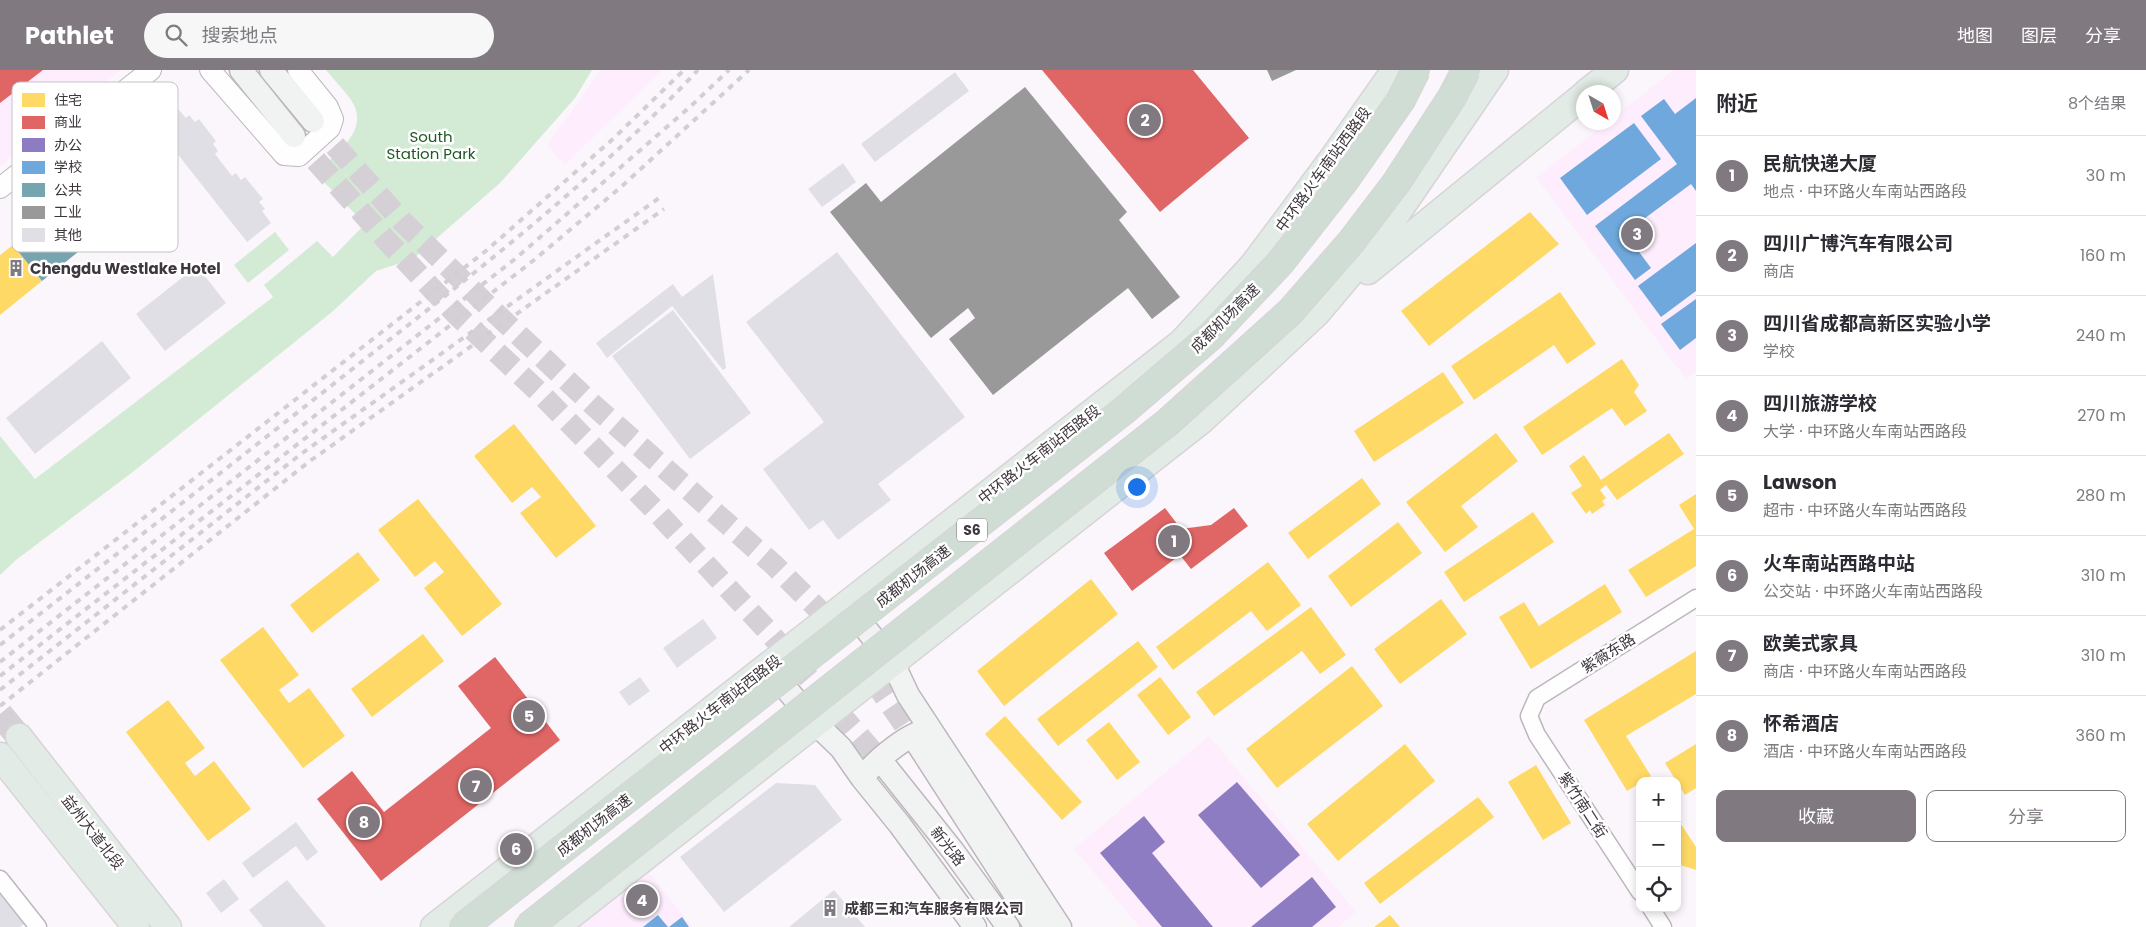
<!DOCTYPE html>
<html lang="zh">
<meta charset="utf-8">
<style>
body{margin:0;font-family:Poppins,"Noto Sans SC",sans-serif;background:#f7f7f7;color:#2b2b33}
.controls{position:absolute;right:15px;bottom:15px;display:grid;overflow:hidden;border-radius:10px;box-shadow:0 2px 8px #0003}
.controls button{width:45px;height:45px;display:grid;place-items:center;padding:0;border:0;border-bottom:1px solid #e1e1e2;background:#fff;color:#2b2b33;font:25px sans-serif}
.compass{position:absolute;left:1576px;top:15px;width:45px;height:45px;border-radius:50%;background:#fff;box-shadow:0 2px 8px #0003;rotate:141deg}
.you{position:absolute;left:1136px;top:416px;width:18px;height:18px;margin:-12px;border:4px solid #fff;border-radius:50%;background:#1a73e8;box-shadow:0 0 0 8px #1a73e833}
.badge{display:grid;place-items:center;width:32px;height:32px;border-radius:50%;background:#807a80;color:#fff;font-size:16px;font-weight:700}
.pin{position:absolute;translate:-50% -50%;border:2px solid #fff;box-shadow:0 1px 5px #0006}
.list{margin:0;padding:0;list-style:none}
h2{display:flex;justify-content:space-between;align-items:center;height:65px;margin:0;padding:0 20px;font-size:21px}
h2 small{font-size:16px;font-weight:400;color:#7c7c81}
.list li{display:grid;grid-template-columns:32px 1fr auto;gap:15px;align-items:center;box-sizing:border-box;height:80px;padding:0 20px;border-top:1px solid #e1e1e2}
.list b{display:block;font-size:19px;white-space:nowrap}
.list p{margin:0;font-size:16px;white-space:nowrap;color:#7c7c81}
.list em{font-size:16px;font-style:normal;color:#7c7c81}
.actions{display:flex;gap:10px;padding:15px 20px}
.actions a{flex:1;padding:11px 0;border:1px solid #807a80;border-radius:10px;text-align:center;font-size:18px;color:#807a80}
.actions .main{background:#807a80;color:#fff}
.icon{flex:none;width:28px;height:28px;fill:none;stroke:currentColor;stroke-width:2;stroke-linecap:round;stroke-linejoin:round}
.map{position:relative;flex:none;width:1696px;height:857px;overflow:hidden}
header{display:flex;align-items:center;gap:30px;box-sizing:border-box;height:70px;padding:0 25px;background:#807a80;color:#fff}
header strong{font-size:24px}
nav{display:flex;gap:28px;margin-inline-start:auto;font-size:18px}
.search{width:350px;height:45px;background:#f7f7f7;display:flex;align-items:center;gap:12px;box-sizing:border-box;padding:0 18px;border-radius:28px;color:#7c7c81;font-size:19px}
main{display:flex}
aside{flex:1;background:#fff}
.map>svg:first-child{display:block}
.built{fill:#fdedfd}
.green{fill:#d3ead4}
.homes{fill:#ffd966}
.shops{fill:#e06666}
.offices{fill:#8e7cc3}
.schools{fill:#6fa8dc}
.public{fill:#76a5af}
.industry{fill:#999}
.building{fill:#e1dfe6}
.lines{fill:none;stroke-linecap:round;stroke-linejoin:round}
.secondary-tunnel{stroke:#d5d0d5;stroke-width:22;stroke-dasharray:22 11;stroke-linecap:butt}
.primary-tunnel{stroke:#d5d0d5;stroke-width:26;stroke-dasharray:26 13;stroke-linecap:butt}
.minor-casing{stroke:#bdb7bd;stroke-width:19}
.tertiary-casing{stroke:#bdb7bd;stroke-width:22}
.secondary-casing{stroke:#bdb7bd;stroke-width:25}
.primary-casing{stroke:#d7d4d7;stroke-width:29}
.minor{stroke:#fefefe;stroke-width:16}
.tertiary{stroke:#fefefe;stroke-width:20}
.secondary{stroke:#f1f3f2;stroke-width:22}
.primary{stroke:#e2ebe5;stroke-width:26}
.rail{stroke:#d1cfd1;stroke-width:4;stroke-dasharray:6 6;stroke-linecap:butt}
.motorway-bridge-casing{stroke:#d7d4d7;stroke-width:30;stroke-linecap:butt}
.motorway-bridge{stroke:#d0ddd4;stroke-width:28}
.labels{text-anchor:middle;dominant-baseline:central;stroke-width:5;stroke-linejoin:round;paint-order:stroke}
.shield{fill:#fff;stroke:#787378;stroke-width:1}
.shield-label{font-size:14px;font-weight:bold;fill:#3e373e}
.park-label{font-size:15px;fill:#1e5a24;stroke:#fff}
.street-label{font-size:15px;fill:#3e373e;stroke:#fff}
.poi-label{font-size:15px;font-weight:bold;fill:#3e373e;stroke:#fff;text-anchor:start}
.key{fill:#fff;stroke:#c5c3c5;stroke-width:1}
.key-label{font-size:14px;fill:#3e373e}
</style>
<header>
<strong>Pathlet</strong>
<div class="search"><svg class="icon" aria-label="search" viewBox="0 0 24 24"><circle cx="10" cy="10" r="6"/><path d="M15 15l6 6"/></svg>搜索地点</div>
<nav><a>地图</a><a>图层</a><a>分享</a></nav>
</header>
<main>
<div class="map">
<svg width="1696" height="857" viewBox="0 0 1696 857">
<rect width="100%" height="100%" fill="#fbf6fb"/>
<path class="built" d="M0,0H121L0,96Z
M601,0H662L565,95L547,76Z
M1674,0H1696V302L1686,309L1536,107L1607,53L1614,52V47Z
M1209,666L1356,842L1338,857H1140L1074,779Z
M649,803L692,857H579Z"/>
<path class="green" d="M326,0H592L575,28L500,113L413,189L376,201L332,242L134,401L16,490L0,505V366L35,409L273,227L264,215L317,171L333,187L365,154L315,103C334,85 372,60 351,30C344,20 334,10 326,0Z
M275,162L289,180L248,213L234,195Z"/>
<path class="homes" d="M1530,142L1559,174L1429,276L1401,241Z
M13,175L42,211L0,245V185Z
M1560,222L1596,274L1567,294L1554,275L1474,330L1451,296Z
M1622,289L1639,315L1634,322L1647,341L1625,356L1612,338L1542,385L1523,357Z
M1443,302L1464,333L1374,392L1354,361Z
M514,354L596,456L556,488L520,443L541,427L532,417L512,433L474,386Z
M1496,363L1518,391L1461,436L1478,457L1445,482L1406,432Z
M1669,363L1684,384L1617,430L1606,415L1600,420L1606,428L1602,431L1605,435L1592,444L1590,440L1586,444L1571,423L1582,416L1569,396L1584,385L1601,410Z
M1362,408L1381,434L1308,489L1288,463Z
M1696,424V496L1646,527L1628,500L1694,459L1679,435Z
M418,429L502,534L462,566L424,518L444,502L435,491L415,507L378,460Z
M1533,442L1554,472L1464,532L1444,502Z
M1398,452L1422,483L1351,537L1328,506Z
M358,482L380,510L312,563L290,535Z
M1268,492L1301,535L1267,561L1251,541L1173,600L1156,577Z
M1091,509L1118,544L1004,636L977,601Z
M1605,514L1622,542L1531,599L1499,547L1524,532L1539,556Z
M1441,529L1467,564L1400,614L1374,579Z
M1311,537L1346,585L1320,604L1302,581L1214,646L1196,622Z
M263,557L299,605L279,620L289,633L309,618L345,666L303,698L220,590Z
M423,564L444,591L372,647L351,619Z
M1138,571L1158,597L1058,676L1037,649Z
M1696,581V624L1626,666L1651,706L1640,711V713L1627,721L1584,650Z
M1352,596L1383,636L1277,718L1246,679Z
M1160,607L1191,647L1168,665L1137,625Z
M168,630L205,678L185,693L195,706L214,691L251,739L208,771L126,662Z
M1005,646L1082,732L1062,750L985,664Z
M1109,652L1140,692L1117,710L1086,670Z
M1405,674L1435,711L1338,791L1307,754Z
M1696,674V718L1685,725L1665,693Z
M1536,695L1571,753L1543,770L1508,712Z
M1478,727L1494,747L1380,834L1364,813Z
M1677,748L1696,777V800L1677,794Z
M1390,845L1400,857H1374Z"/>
<path class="shops" d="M0,0H43L0,33Z
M1042,0H1193L1249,68L1160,142Z
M1165,438L1181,459L1211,455L1234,438L1248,456L1191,499L1180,485L1132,521L1104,483Z
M495,587L560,670L381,811L317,729L352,701L384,742L491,658L458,616Z"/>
<path class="offices" d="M1237,712L1300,785L1261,818L1198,745Z
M1144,746L1165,772L1152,783L1213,857H1162L1100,783Z
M1312,807L1336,837L1312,857H1251Z"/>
<path class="schools" d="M1696,28V121L1691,114L1625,163L1651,198L1635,210L1595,156L1677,94L1641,46L1664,29L1675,44Z
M1634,53L1661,89L1587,145L1560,108Z
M1696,173V221L1661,247L1638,216Z
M1696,229V268L1680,280L1661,254Z
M658,845L668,857H643Z
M682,847L689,857H669Z"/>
<path class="public" d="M75,125L104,161L42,211L13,175Z"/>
<path class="industry" d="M1267,0H1296L1272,11Z
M1025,17L1127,142L1119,150L1180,227L1152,249L1128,218L993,325L949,269L975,248L968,238L931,268L830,142L866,113L881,132Z"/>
<path class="building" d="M955,2L969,21L875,92L861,74Z
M179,40L186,48L189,45L195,52L199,49L216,71L213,74L218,81L215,84L232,106L236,103L241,110L245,107L263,129L259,132L265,139L262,141L271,153L247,172L157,58Z
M843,93L856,112L822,137L808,119Z
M837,182L965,347L878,414L891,430L838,470L823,450L809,460L763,399L824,352L746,252Z
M197,196L226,233L165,281L136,244Z
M713,204L726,298L723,300L672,236L607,288L596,273L673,214L682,227Z
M673,240L751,343L690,389L612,286Z
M102,271L131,308L35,384L6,348Z
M703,549L717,568L677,598L663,578Z
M640,607L650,621L629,636L619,622Z
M776,713L815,715L842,750L724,842L680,787Z
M296,752L318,782L307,791L296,776L253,808L242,793Z
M224,809L239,829L221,843L206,823Z
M287,810L326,857H263L249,840Z
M0,819L24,854L20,857H0Z
M834,820L865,857H789Z"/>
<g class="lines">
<path class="secondary-tunnel" d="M313,51L401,150L489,237L591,333L774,495L821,542L868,602L917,673
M294,66L389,173L456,244L540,323L653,438L767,560L886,697"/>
<path class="primary-tunnel" d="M0,644L19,667"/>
<g class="minor-casing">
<path id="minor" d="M0,809L38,857
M1640,822L1537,665L1529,646L1537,628L1696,528
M1651,838L1663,857"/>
</g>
<g class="tertiary-casing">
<path id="tertiary" d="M210,0L284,85L299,86L330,58L333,49L328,37L298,0
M0,118L151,0"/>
</g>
<g class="secondary-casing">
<path id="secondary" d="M241,0L294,66
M271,0L313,51
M847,535L893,593L908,625L1060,857
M768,597L815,653L841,678L862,708L900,755L975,857
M917,673L1036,857
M886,697L953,781L1008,857
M867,702C880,687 909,663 928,660"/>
</g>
<g class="primary-casing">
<path id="primary" d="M1587,22L1615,0
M1368,201L1584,25
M19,667L168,857
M0,686L136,857
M434,857L1181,273L1254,194L1330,92L1395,0
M556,857L1202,350L1317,243L1380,168L1495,0"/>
</g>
<use href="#minor" class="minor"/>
<use href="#tertiary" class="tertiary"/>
<use href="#secondary" class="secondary"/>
<use href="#primary" class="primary"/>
<path class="rail" d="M0,560L487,180L614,68L684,0
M0,575C122,480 244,385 365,289C481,198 597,108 698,0
M0,592L515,189L691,36L729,0
M0,606L534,190L621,117L749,0
M0,620L301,384L659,128
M0,636L310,391L664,139"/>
<g class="motorway-bridge-casing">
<path id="motorway-bridge" d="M463,857L1122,342L1211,266L1280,193L1345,110L1401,30L1416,0
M528,857L1168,352L1290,242L1351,172L1396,113L1452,27L1466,0"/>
</g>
<use href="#motorway-bridge" class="motorway-bridge"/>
</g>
<defs>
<g id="building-bare" transform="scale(1.35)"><path d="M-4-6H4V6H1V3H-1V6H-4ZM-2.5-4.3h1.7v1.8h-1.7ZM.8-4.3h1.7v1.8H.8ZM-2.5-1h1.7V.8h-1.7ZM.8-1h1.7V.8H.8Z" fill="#807a80" stroke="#fff" stroke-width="2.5" paint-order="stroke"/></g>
</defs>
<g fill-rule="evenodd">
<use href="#building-bare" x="16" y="198"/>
<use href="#building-bare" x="830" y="838"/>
</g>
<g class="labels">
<rect class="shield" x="957" y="448.5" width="30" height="23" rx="4"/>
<g class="shield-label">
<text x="972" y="460">S6</text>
</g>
<g class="park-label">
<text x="431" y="66">South<tspan x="431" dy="17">Station Park</tspan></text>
</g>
<g class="street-label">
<text transform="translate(1323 99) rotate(-54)">中环路火车南站西路段</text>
<text transform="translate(1225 248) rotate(-45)">成都机场高速</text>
<text transform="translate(1039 384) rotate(-38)">中环路火车南站西路段</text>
<text transform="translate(913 506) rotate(-38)">成都机场高速</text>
<text transform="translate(1608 583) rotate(-32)">紫薇东路</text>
<text transform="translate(720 634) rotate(-38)">中环路火车南站西路段</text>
<text transform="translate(1583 735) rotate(57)">紫竹南二街</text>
<text transform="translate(594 755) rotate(-38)">成都机场高速</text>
<text transform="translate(93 762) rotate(52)">益州大道北段</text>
<text transform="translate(948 776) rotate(52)">新光路</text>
</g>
<g class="poi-label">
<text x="30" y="198">Chengdu Westlake Hotel</text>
<text x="844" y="838">成都三和汽车服务有限公司</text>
</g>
</g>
<rect x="12" y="12" width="166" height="170" rx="8" class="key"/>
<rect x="22" y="23" width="23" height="14" fill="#ffd966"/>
<rect x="22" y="46" width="23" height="13" fill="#e06666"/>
<rect x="22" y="68" width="23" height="14" fill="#8e7cc3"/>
<rect x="22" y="91" width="23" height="13" fill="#6fa8dc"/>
<rect x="22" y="113" width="23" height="14" fill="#76a5af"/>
<rect x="22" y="136" width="23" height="13" fill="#999"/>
<rect x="22" y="158" width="23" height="14" fill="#e1dfe6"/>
<g class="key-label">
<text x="54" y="35">住宅</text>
<text x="54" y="57">商业</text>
<text x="54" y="80">办公</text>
<text x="54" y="102">学校</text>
<text x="54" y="125">公共</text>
<text x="54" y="147">工业</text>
<text x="54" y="170">其他</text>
</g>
</svg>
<div class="controls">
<button>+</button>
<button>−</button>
<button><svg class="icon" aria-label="locate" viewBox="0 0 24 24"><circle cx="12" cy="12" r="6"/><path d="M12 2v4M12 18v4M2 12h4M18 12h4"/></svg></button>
</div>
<svg class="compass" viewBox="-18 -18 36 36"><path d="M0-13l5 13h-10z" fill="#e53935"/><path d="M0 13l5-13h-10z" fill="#7c7c81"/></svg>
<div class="you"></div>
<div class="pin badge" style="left:1174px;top:471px">1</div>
<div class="pin badge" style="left:1145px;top:50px">2</div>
<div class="pin badge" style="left:1637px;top:164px">3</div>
<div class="pin badge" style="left:642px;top:830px">4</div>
<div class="pin badge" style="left:529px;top:646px">5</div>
<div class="pin badge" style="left:516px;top:779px">6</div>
<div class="pin badge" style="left:476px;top:716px">7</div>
<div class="pin badge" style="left:364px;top:752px">8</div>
</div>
<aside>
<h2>附近<small>8个结果</small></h2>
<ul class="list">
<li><span class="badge">1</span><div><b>民航快递大厦</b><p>地点 · 中环路火车南站西路段</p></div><em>30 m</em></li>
<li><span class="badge">2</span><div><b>四川广博汽车有限公司</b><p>商店</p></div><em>160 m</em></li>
<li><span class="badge">3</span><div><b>四川省成都高新区实验小学</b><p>学校</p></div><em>240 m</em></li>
<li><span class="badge">4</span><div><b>四川旅游学校</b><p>大学 · 中环路火车南站西路段</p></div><em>270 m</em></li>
<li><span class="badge">5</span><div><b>Lawson</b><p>超市 · 中环路火车南站西路段</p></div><em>280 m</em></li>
<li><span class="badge">6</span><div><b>火车南站西路中站</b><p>公交站 · 中环路火车南站西路段</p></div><em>310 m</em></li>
<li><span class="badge">7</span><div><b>欧美式家具</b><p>商店 · 中环路火车南站西路段</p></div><em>310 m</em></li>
<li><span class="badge">8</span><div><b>怀希酒店</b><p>酒店 · 中环路火车南站西路段</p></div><em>360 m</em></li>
</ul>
<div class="actions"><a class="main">收藏</a><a>分享</a></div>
</aside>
</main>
